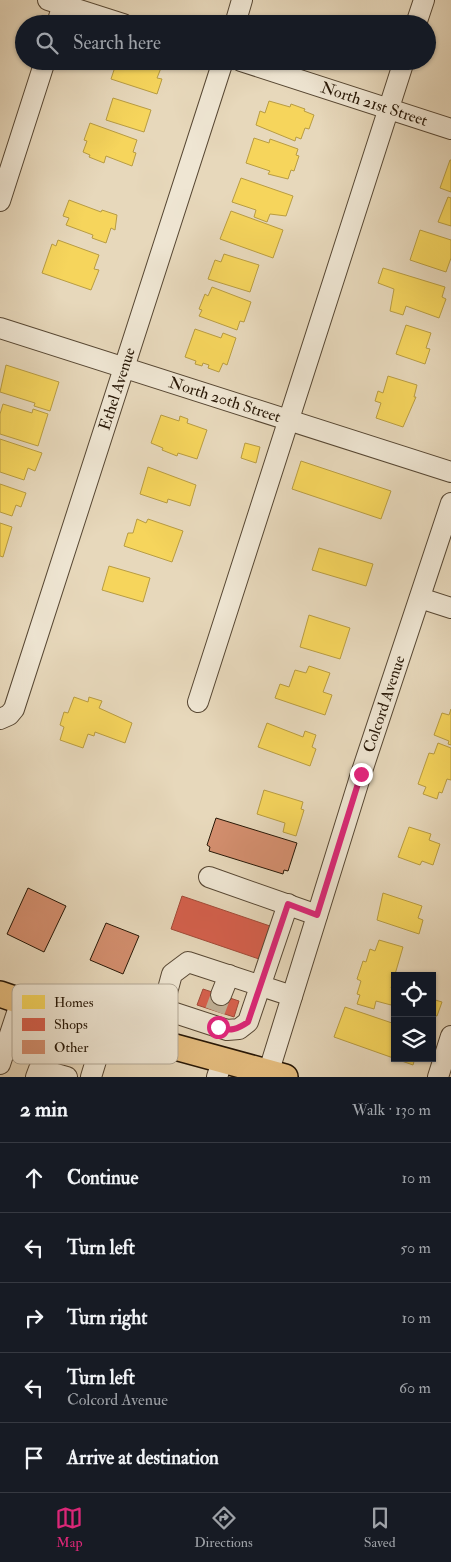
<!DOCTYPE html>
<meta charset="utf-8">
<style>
body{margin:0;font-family:"IM FELL Double Pica",serif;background:#242831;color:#f1f3f6}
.controls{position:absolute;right:15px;bottom:15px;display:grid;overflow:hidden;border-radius:0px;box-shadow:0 1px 4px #0004}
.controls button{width:45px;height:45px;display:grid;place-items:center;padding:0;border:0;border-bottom:1px solid #363941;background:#171b24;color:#f1f3f6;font:25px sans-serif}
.stop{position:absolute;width:15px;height:15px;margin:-11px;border:4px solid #db2777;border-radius:50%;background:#fff}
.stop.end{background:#db2777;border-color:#fff;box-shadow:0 1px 5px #0008}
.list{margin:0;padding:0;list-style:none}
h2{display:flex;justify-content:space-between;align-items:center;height:65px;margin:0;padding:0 20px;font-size:21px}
h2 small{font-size:16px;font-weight:400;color:#9ea1a6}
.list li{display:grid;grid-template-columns:32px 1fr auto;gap:15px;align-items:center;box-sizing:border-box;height:70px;padding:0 20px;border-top:1px solid #363941}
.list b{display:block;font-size:19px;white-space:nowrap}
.list p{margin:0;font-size:16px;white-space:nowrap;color:#9ea1a6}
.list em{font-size:16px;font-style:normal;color:#9ea1a6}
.icon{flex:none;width:28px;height:28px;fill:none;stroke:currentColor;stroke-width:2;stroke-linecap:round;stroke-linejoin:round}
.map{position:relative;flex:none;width:451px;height:1077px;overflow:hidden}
.search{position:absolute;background:#171b24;box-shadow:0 1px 4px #0004;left:15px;right:15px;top:15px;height:55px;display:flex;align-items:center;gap:12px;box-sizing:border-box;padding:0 18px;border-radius:28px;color:#9ea1a6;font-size:19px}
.sheet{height:415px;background:#171b24}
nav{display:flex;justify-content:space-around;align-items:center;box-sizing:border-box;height:70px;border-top:1px solid #363941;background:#171b24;font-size:14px;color:#9ea1a6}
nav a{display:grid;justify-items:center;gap:2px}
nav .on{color:#db2777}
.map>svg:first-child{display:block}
.homes{fill:#f6d55c;stroke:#b89c42}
.shops{fill:#d6604d;stroke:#a24a38}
.building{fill:#d48f6f;stroke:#271706}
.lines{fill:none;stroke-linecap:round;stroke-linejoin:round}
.minor-tunnel{stroke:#c1b197;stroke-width:20;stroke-dasharray:20 10;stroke-linecap:butt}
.minor-casing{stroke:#574733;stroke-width:22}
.major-casing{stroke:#271706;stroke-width:28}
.minor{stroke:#efe6d3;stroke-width:20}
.major{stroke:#e4bc7e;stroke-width:25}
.route{stroke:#db2777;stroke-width:6}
.labels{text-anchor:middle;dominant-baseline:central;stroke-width:5;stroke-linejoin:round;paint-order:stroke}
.street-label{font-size:16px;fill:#271706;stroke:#efe6d3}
.key{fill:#efe6d3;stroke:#b3a896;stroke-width:1}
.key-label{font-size:14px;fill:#271706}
</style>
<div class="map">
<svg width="451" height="1077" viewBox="0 0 451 1077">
<rect width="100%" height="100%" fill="#e7d8bb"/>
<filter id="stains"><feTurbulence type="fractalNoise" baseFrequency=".004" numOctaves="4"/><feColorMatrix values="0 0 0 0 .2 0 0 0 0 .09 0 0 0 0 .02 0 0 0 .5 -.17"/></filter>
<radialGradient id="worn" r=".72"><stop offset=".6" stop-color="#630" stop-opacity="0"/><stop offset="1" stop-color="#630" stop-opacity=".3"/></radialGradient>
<path class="homes" d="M117,61H141L161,68L157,78L162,79L157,94L111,79Z
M113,98L151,110L144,132L106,120Z
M269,101L290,107L291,104L305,109L304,111L314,115L309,129L305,128L301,139L296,137L295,141L256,125L260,111L265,113Z
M90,123L137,140L133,152L136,153L132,166L106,156L104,163L89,157L90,155L83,152L87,141L84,140Z
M254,138L269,143L270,139L298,149L296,155L299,156L294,171L291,170L288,179L268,174L270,171L246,163Z
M450,160H451V192L440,188Z
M241,178L293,196L286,216L270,214L267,222L254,217L256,210L232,202Z
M448,197L451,198V226L438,222Z
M69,200L101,212L102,210L117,215L115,230L111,228L106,243L92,238L93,235L66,225L69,218L63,216Z
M231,211L283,230L273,258L220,239Z
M420,230L451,240V258L446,272L410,260Z
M58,240L99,255L94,269L99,270L91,290L42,273L52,244L56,246Z
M224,254L259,265L250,292L208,279L215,260L221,262Z
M383,268L445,287L442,297L446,299L439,318L406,306L403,315L390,311L394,289L378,283Z
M212,287L251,302L244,322L240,321L237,330L199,316L202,310L199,309L205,294L208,296Z
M406,325L431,333L426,348L430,349L425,364L396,354Z
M195,329L221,338L223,333L236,338L227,365L223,363L219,372L208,368L209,365L203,363L202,366L195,364L196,361L185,357Z
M6,365L59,382L50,411L34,406L35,403L0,392Z
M388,376L417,385L414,397H416L403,427L376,418L381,403L375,401L378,391L383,393Z
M3,404L32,413L33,409L48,414L38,446L0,434V414Z
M161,415L179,421L180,416L188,419L187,423L207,430L197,459L178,453L177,456L162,450L163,448L151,443Z
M0,439L42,453L35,471L28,468L24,480L0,472Z
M245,443L260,447L256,463L241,458Z
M301,461L391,491L381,519L292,489Z
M148,467L196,485L190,506L168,499L167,503L140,494Z
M0,484L26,493L21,507L16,505L12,516L0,512Z
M137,519L146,523L148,519L183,531L172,562L124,546L128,533H133Z
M0,523L12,527L3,557L0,556Z
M319,548L373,564L366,586L312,570Z
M109,566L150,578L143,602L102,590Z
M309,615L350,628L340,659L300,647Z
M309,666L330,673L323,692L332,695L325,715L275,698L280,684L289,687L295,670L306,673Z
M74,697L88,702L89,697L102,701L99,708L132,723L125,743L95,732L94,736L88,734L83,748L60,740L64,727L60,725L64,712L68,713Z
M451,709V745L448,744L449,741L434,735L442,713L449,715Z
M267,723L303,737L305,731L316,735L312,747L316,749L310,766L258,747Z
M438,743L451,748V780L447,779L442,793L439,792L437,799L423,794L426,787L418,784L429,753L434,754Z
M264,790L303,802L301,809L304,810L296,836L283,832L285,823L257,814Z
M409,827L431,834L429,840L440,844L433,865L422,861L420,865L398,857Z
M383,893L422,906L418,918L423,920L419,934L377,920Z
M379,940L403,947L391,988L395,989V993L391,1005L376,1001L374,1009L357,1004L360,995L357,994L361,981L357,979L363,961L366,962L370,949L375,951Z
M432,999L442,1002L437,1016L432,1015Z
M345,1007L395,1024V1058H415L413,1065L334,1037Z"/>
<path class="shops" d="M182,896L270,926L259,959L171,929Z
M203,989L239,1001L234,1017L197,1005Z"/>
<path class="building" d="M216,818L297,843L288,871L284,870L283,874L209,851L210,847L207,845Z
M28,888L66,906L44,952L7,934Z
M106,923L139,936L123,974L90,960Z"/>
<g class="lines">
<path class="minor-tunnel" d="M215,1011L221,995"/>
<g class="minor-casing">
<g id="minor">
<path d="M48,0L123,24"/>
<path d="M57,24L64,0"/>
<path d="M235,24L242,0"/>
<path d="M416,24L424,0"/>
<path id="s1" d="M241,61L451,129"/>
<path d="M0,201L45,61"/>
<path id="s2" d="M0,328L451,472"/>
<path d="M420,598L451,608"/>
<path d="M198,702L404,61"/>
<path id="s3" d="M0,719L9,715L14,709L223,61"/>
<path d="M209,877L317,915"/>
<path d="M221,995L229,975"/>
<path d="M163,1009L227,1030L239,1029L248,1022L288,904"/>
<path d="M154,1041L172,974L188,962L292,996"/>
<path d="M0,1064L21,1001"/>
<path d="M36,1077L39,1069L67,1077"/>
<path d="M91,1077L106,1028"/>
<path d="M217,1077L223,1059"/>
<path id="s4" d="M267,1077L361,774L451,503"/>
<path d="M438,1077L451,1036"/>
</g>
</g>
<g class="major-casing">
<path id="major" d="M0,994L76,1020L285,1077"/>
</g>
<use href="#minor" class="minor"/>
<use href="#major" class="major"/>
</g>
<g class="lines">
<path class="route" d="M218,1027C230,1032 238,1029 248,1022L288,904L317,915L361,774"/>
</g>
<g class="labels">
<g class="street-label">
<text stroke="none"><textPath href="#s1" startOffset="140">North 21st Street</textPath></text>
<text stroke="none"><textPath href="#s3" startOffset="354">Ethel Avenue</textPath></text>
<text stroke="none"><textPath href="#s2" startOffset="236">North 20th Street</textPath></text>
<text stroke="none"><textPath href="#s4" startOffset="391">Colcord Avenue</textPath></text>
</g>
</g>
<rect x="12" y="984" width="166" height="80" rx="8" class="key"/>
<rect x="22" y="995" width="23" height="14" fill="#f6d55c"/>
<rect x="22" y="1018" width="23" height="13" fill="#d6604d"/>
<rect x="22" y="1040" width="23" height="14" fill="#d48f6f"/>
<g class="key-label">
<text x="54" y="1007">Homes</text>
<text x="54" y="1029">Shops</text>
<text x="54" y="1052">Other</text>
</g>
<rect width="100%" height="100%" filter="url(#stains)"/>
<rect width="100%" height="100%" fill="url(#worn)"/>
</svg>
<div class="controls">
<button><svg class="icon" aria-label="locate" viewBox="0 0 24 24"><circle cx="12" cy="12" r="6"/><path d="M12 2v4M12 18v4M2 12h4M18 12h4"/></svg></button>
<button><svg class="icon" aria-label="layers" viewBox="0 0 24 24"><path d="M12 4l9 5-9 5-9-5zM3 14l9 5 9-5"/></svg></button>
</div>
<div class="stop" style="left:218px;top:1027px"></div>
<div class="stop end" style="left:361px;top:774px"></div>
<div class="search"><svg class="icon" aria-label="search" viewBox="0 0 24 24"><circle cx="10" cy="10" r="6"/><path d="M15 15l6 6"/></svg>Search here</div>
</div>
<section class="sheet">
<h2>2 min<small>Walk · 130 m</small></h2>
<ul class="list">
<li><svg class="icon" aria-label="ahead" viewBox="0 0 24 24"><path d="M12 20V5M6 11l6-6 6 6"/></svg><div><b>Continue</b></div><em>10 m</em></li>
<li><svg class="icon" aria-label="left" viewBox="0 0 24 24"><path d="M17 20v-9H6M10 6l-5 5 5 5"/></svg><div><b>Turn left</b></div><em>50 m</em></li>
<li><svg class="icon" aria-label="right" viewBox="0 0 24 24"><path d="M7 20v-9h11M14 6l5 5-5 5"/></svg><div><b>Turn right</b></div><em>10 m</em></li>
<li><svg class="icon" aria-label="left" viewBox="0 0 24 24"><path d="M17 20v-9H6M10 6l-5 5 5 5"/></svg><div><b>Turn left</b><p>Colcord Avenue</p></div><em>60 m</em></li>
<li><svg class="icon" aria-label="arrive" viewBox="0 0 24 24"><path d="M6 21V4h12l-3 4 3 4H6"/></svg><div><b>Arrive at destination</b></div></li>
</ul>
</section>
<nav>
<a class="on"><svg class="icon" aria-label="map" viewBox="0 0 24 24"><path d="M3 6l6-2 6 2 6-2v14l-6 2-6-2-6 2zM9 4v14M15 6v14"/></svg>Map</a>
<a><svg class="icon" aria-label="directions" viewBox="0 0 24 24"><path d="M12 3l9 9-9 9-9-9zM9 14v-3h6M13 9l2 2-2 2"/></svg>Directions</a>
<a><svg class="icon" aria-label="saved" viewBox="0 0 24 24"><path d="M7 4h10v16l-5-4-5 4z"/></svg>Saved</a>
</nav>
